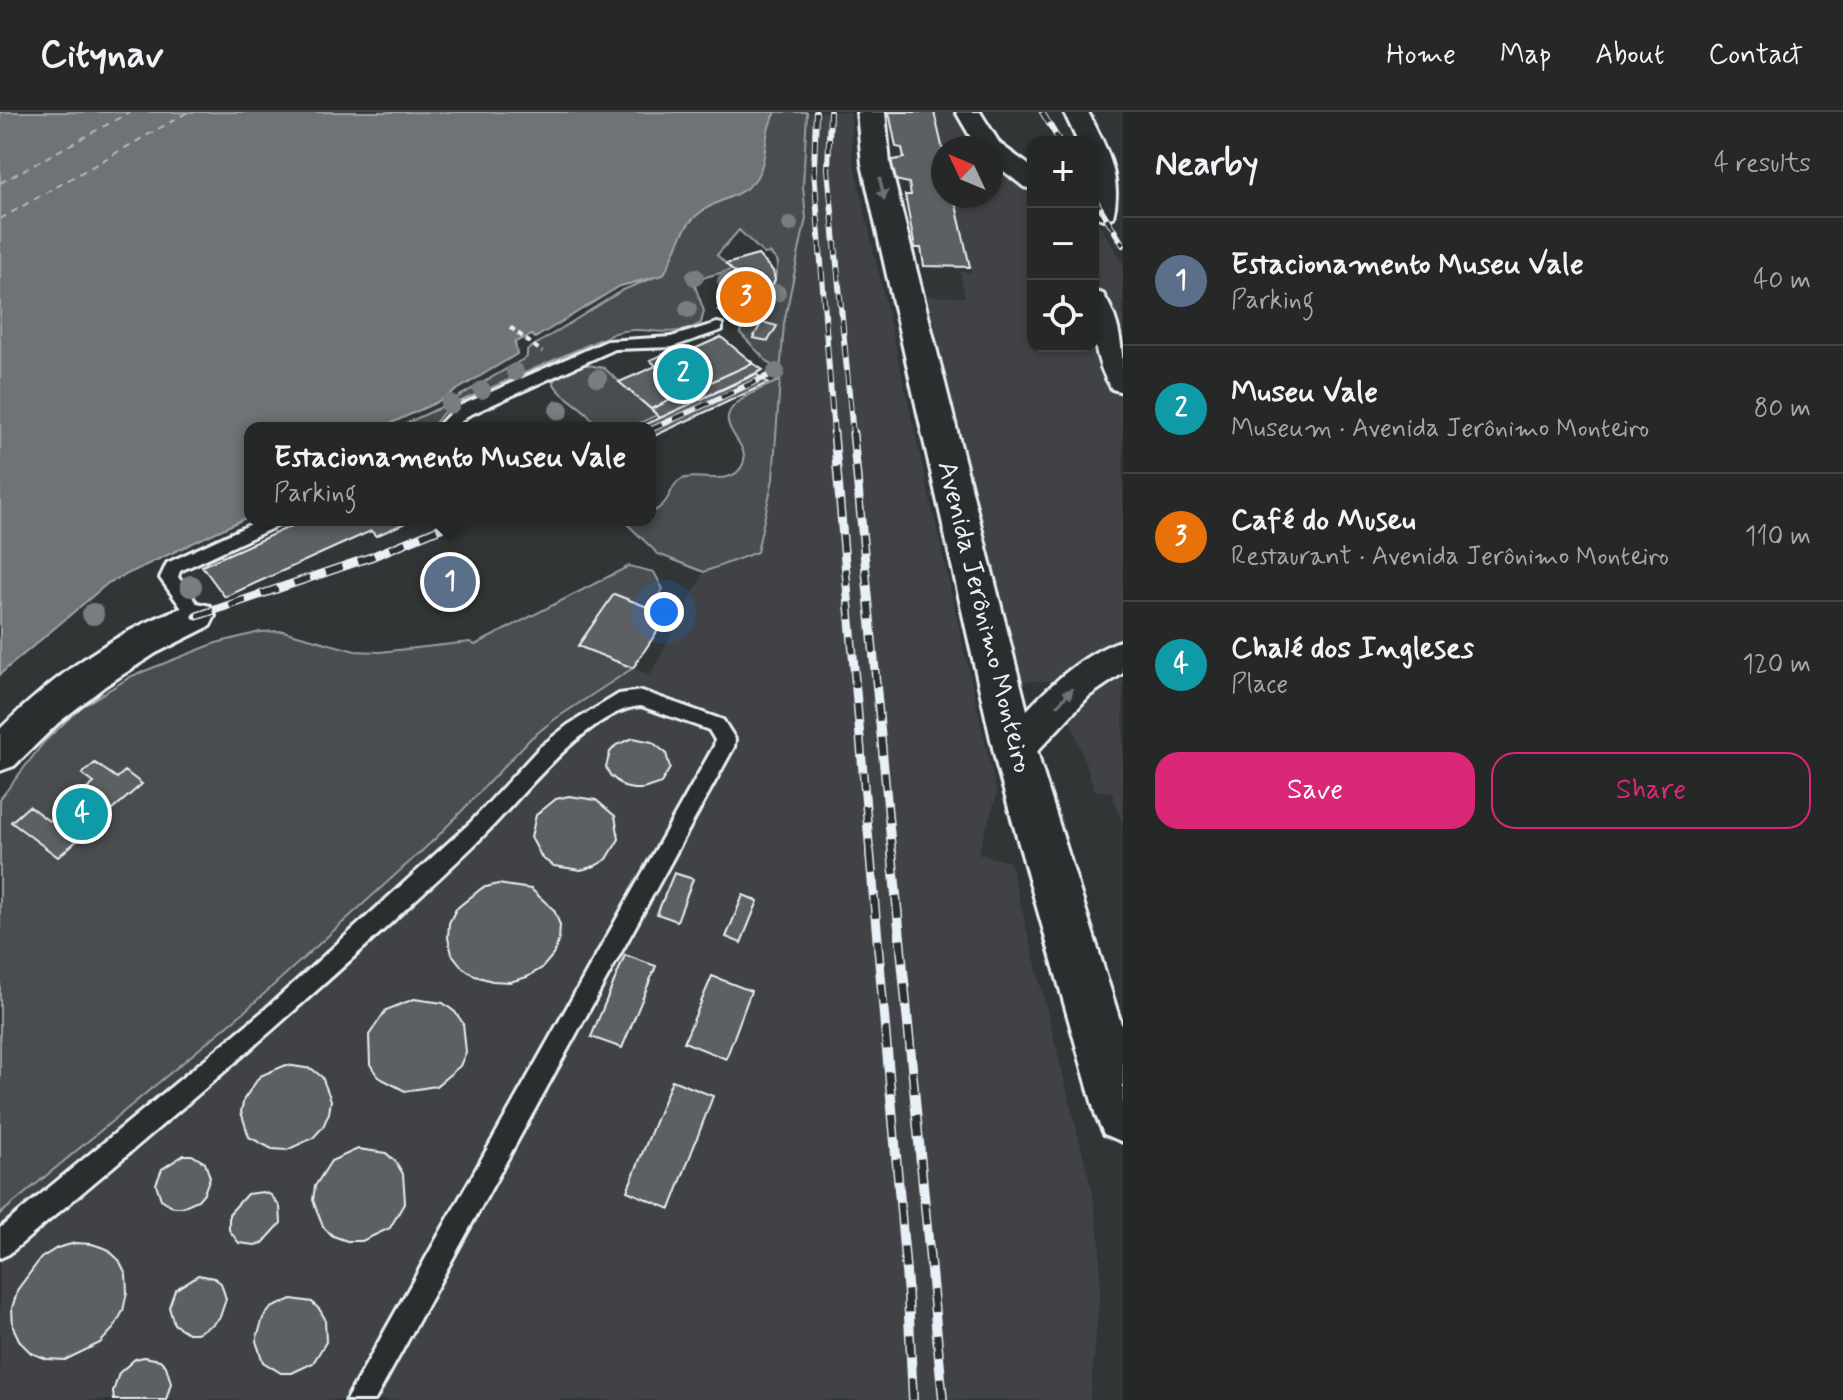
<!DOCTYPE html>
<meta charset="utf-8">
<style>
body{margin:0;font-family:Mynerve,sans-serif;background:#2e3030;color:#f1f3f6}
.controls{position:absolute;right:24px;top:24px;display:grid;overflow:hidden;border-radius:16px;box-shadow:0 2px 6px #0004}
.controls button{width:72px;height:72px;display:grid;place-items:center;padding:0;border:0;border-bottom:2px solid #424445;background:#262828;color:#f1f3f6;font:40px sans-serif}
.compass{position:absolute;left:931px;top:24px;width:72px;height:72px;border-radius:50%;background:#262828;box-shadow:0 2px 6px #0004;rotate:314deg}
.you{position:absolute;left:664px;top:500px;width:28px;height:28px;margin:-20px;border:6px solid #fff;border-radius:50%;background:#1a73e8;box-shadow:0 0 0 12px #1a73e833}
.badge{display:grid;place-items:center;width:52px;height:52px;border-radius:50%;background:#db2777;color:#fff;font-size:26px;font-weight:700}
.pin{position:absolute;translate:-50% -50%;border:4px solid #fff;box-shadow:0 2px 8px #0006}
.popup{position:absolute;left:244px;top:310px;width:412px;height:104px;box-sizing:border-box;display:grid;place-content:center;border-radius:16px;background:#262828;filter:drop-shadow(0 2px 6px #0005);font-size:26px;white-space:nowrap;color:#a4a6a8}
.popup b{font-size:30px;color:#f1f3f6}
.popup::after{content:'';position:absolute;left:50%;top:100%;margin-left:-16px;border:16px solid transparent;border-top-color:#262828}
.list{margin:0;padding:0;list-style:none}
h2{display:flex;justify-content:space-between;align-items:center;height:104px;margin:0;padding:0 32px;font-size:34px}
h2 small{font-size:26px;font-weight:400;color:#a4a6a8}
.list li{display:grid;grid-template-columns:52px 1fr auto;gap:24px;align-items:center;box-sizing:border-box;height:128px;padding:0 32px;border-top:2px solid #424445}
.list b{display:block;font-size:30px;white-space:nowrap}
.list p{margin:0;font-size:26px;white-space:nowrap;color:#a4a6a8}
.list em{font-size:26px;font-style:normal;color:#a4a6a8}
.actions{display:flex;gap:16px;padding:24px 32px}
.actions a{flex:1;padding:18px 0;border:2px solid #db2777;border-radius:24px;text-align:center;font-size:28px;color:#db2777}
.actions .main{background:#db2777;color:#fff}
.icon{flex:none;width:44px;height:44px;fill:none;stroke:currentColor;stroke-width:2;stroke-linecap:round;stroke-linejoin:round}
.map{position:relative;flex:none;width:1123px;height:1288px;overflow:hidden}
header{display:flex;align-items:center;gap:48px;box-sizing:border-box;height:112px;padding:0 40px;background:#262828;border-bottom:2px solid #424445}
header strong{font-size:38px}
nav{display:flex;gap:44px;margin-inline-start:auto;font-size:28px}
main{display:flex}
aside{flex:1;background:#262828}
.map>svg:first-child{display:block}
.built{fill:#3f4244}
.green{fill:#494d4f;stroke:#989fa4;stroke-width:2}
.water{fill:#6e7376;stroke:#9fa5aa;stroke-width:2}
.lines{fill:none;stroke-linecap:round;stroke-linejoin:round}
.ferry{stroke:#b1b8be;stroke-width:2;stroke-dasharray:7 6;stroke-linecap:butt}
.building{fill:#5c6063;stroke:#e8f1f8;stroke-width:2}
.lane-casing{stroke:#e8f1f8;stroke-width:6}
.street-casing{stroke:#e8f1f8;stroke-width:6}
.secondary-casing{stroke:#e8f1f8;stroke-width:6}
.path{stroke:#e8f1f8;stroke-width:4;stroke-dasharray:6 4;stroke-linecap:butt}
.lane{fill:#2a2d2e;fill-rule:evenodd}
.street{fill:#2a2d2e;fill-rule:evenodd}
.secondary{fill:#2a2d2e;fill-rule:evenodd}
.rail-far2-casing{stroke:#e8f1f8;stroke-width:6}
.rail-far1-casing{stroke:#e8f1f8;stroke-width:9}
.rail-casing{stroke:#e8f1f8;stroke-width:10}
.rail-far2{stroke:#2a2d2e;stroke-width:4;stroke-dasharray:13;stroke-linecap:butt}
.rail-far1{stroke:#2a2d2e;stroke-width:6;stroke-dasharray:17;stroke-linecap:butt}
.rail{stroke:#2a2d2e;stroke-width:7;stroke-dasharray:22;stroke-linecap:butt}
.tree{fill:#777d80}
.oneway{fill:#6c7275}
.labels{text-anchor:middle;dominant-baseline:central;stroke-width:6;stroke-linejoin:round;paint-order:stroke}
.street-label{font-size:28px;fill:#e8f1f8;stroke:#2a2d2e}
</style>
<header>
<strong>Citynav</strong>
<nav><a>Home</a><a>Map</a><a>About</a><a>Contact</a></nav>
</header>
<main>
<div class="map">
<svg width="1123" height="1288" viewBox="0 0 1123 1288">
<rect width="100%" height="100%" fill="#323536"/>
<filter id="ink" filterUnits="userSpaceOnUse"><feTurbulence type="fractalNoise" baseFrequency=".0125" numOctaves="2"/><feDisplacementMap in="SourceGraphic" scale="16" xChannelSelector="R" yChannelSelector="G"/><feConvolveMatrix kernelMatrix="1 2 1 2 8 2 1 2 1" color-interpolation-filters="sRGB"/></filter>
<g filter="url(#ink)">
<path class="built" d="M807,0H851L852,41L857,65L997,682L978,742L1010,750L1093,1083L1100,1133V1179L1090,1288H0V1102L245,899L436,726L531,626L555,607L633,556L650,563L704,460L757,440L773,367L784,211L806,107L803,74Z
M934,0H969L990,36L943,38Z
M991,37L1033,69V234H1093V103L1123,151V713L1111,679H1095L1057,569H1022L949,302L925,184L965,185L960,160H971L954,84H991Z"/>
<path class="green" d="M776,0H807L803,74L806,106L784,211L780,263L740,221L744,210L755,206L774,173L778,150L770,141L764,142L739,118L717,143L732,158L705,165L695,174L704,199L701,211C668,230 646,211 615,221L459,290L443,301L431,316H396L437,297L527,245V238L623,178L653,166L620,174L765,22Z
M583,252L604,256L657,303L629,316H595C592,296 561,288 553,270L558,263Z
M780,268L773,367L757,440L704,460L658,442L623,408H650V401C675,391 667,370 686,366C704,362 733,375 743,352C752,329 706,312 741,288C752,279 767,275 780,268Z
M629,454L654,460L663,477L650,496L614,483L578,533L633,556L555,607L531,626L436,726L245,899L0,1102V687L44,630L81,595L132,564L216,531L260,520L283,519L355,539L380,540L470,530L475,533Z"/>
<path class="water" d="M0,0H776C761,21 770,49 754,69C740,86 712,88 696,104C678,120 676,144 663,163L620,174L535,226L532,223L515,230L517,242L435,291L381,316H250V404L108,471L0,562Z"/>
<g class="lines">
<path class="ferry" d="M0,71L130,0
M0,107L188,0"/>
</g>
<path class="building" d="M889,0H934L943,38V84H954L970,155L924,154L921,136H915L905,83H911L909,71L890,67L888,49L904,46L902,36L896,35Z
M758,143L773,159L775,168L755,207L718,198L738,164L726,152Z
M762,210L777,214L768,229L753,226Z
M721,225L753,251L651,297L619,270L656,254L650,248L679,236L685,241Z
M753,251L763,258L660,306L651,297Z
M756,262L768,271L650,326V316H638Z
M305,408H412L376,424L371,419L225,485L202,454Z
M614,482L668,503L633,556L578,534Z
M633,626L652,630L666,641L670,656L661,671L643,677H633L624,675L610,663L606,655L610,640L616,633Z
M95,651L117,666L125,659L142,672L58,745L11,710L29,694L49,709L94,671L82,662Z
M569,684L596,688L615,704L619,727L607,747L595,754L581,758L554,754L542,746L531,725L536,703L556,687Z
M674,761L693,767L677,809L657,802Z
M498,772L531,777L554,798L560,813L559,828L553,843L542,856L527,865L510,870L492,869L475,864L462,855L452,842L448,826L449,811L456,797L482,776Z
M743,783L758,789L741,831L726,825Z
M625,843L656,854L622,936L591,925Z
M712,864L751,879L726,947L684,930Z
M414,887L443,891L455,900L463,911L466,940L460,954L436,974L405,979L378,965L370,952L369,923L386,898Z
M286,953L312,957L322,965L331,988L329,1001L323,1015L313,1026L287,1038L272,1037L249,1025L241,1000L244,987L260,964Z
M672,968L713,984L670,1097L627,1079Z
M358,1037L386,1041L396,1050L403,1062L405,1090L390,1116L362,1129H347L333,1124L323,1115L313,1088L315,1074L331,1049Z
M184,1043H192L205,1051L210,1065L204,1081L198,1088L182,1095H174L161,1087L156,1072L162,1057Z
M263,1080L271,1083L280,1095L281,1111L263,1131L255,1133L239,1131L229,1118V1102L247,1082Z
M75,1131L92,1132L107,1137L119,1148L126,1162L127,1180L123,1199L114,1216L100,1231L65,1248L47,1247L31,1241L20,1230L13,1215L12,1196L18,1177L41,1146L57,1136Z
M198,1163L214,1166L221,1171L226,1187L220,1205L213,1212L197,1221H188L174,1212L169,1195L175,1178Z
M292,1187L312,1190L320,1198L325,1207L326,1230L313,1251L292,1261H281L263,1250L256,1229L263,1206L271,1196Z
M144,1245L160,1248L166,1254L171,1271L166,1288H114L113,1280L119,1261L135,1247Z"/>
<g class="lines">
<g class="lane-casing">
<path id="lane" d="M717,211L722,212V218L672,235L615,237L467,304L454,316H436L455,296L607,229L671,225Z
M260,408H284L281,412L180,459L178,465L206,504L197,511L191,509L160,466L167,451Z
M642,579L723,608L735,627L734,635L375,1288H346L714,634L715,628L709,618L641,594C589,597 521,686 485,722C456,752 423,780 393,809C269,924 139,1033 9,1142L0,1146V1116L262,900L471,710L540,635L568,613L619,582Z"/>
</g>
<g class="street-casing">
<path id="street" d="M956,0H980L1000,32L1033,56V77L1024,75L991,49V36H977Z
M1064,0H1088C1106,35 1123,65 1113,105L1103,107L1093,104L1099,70L1093,52V30H1078Z
M1093,179L1103,182C1123,212 1123,245 1123,280L1112,277C1092,247 1093,213 1093,179Z
M197,491L210,494L215,504L210,514L156,541L105,574L58,611L14,654L0,659V617C53,564 125,512 197,491Z
M1123,528V561L1089,584L1029,648L1015,653L1001,648L995,637L1001,626C1036,589 1073,544 1123,528Z"/>
</g>
<g class="secondary-casing">
<path id="secondary" d="M857,0H885L890,52L1041,654L1123,918V1030L1104,1022L1096,1004L997,654L862,52Z"/>
</g>
<path class="path" d="M510,215L542,240"/>
<use href="#lane" class="lane"/>
<use href="#street" class="street"/>
<use href="#secondary" class="secondary"/>
<g class="rail-far2-casing">
<path id="rail-far2" d="M816,0L814,57L834,323
M830,0L828,57L853,323
M1042,0L1060,30
M1093,84L1123,133
M650,318L772,262"/>
</g>
<g class="rail-far1-casing">
<path id="rail-far1" d="M834,321L870,742
M853,321L892,742
M197,504L371,445L460,408"/>
</g>
<g class="rail-casing">
<path id="rail" d="M870,740L908,1183L913,1288
M892,740L943,1288"/>
</g>
<use href="#rail-far2" class="rail-far2"/>
<use href="#rail-far1" class="rail-far1"/>
<use href="#rail" class="rail"/>
</g>
<g class="tree">
<circle cx="790" cy="112" r="8"/>
<circle cx="695" cy="165" r="9"/>
<circle cx="726" cy="169" r="9"/>
<circle cx="777" cy="181" r="9"/>
<circle cx="688" cy="197" r="9"/>
<circle cx="515" cy="260" r="9"/>
<circle cx="776" cy="260" r="9"/>
<circle cx="598" cy="266" r="9"/>
<circle cx="482" cy="278" r="9"/>
<circle cx="450" cy="292" r="10"/>
<circle cx="559" cy="298" r="10"/>
<circle cx="191" cy="474" r="11"/>
<circle cx="93" cy="502" r="11"/>
</g>
<defs><path id="oneway-solid" d="M-6-.8H1V-3.2L6.5 0L1 3.2V.8H-6Z" transform="scale(2)"/></defs>
<g class="oneway">
<use href="#oneway-solid" transform="translate(882 77) rotate(77)"/>
<use href="#oneway-solid" transform="translate(1065 585) rotate(-47)"/>
</g>
</g>
<g class="labels">
<g class="street-label">
<text transform="translate(984 505) rotate(76)">Avenida Jerônimo Monteiro</text>
</g>
</g>
</svg>
<div class="controls">
<button>+</button>
<button>−</button>
<button><svg class="icon" aria-label="locate" viewBox="0 0 24 24"><circle cx="12" cy="12" r="6"/><path d="M12 2v4M12 18v4M2 12h4M18 12h4"/></svg></button>
</div>
<svg class="compass" viewBox="-18 -18 36 36"><path d="M0-13l5 13h-10z" fill="#e53935"/><path d="M0 13l5-13h-10z" fill="#a4a6a8"/></svg>
<div class="you"></div>
<div class="pin badge" style="left:450px;top:470px;background:#5c6f8a">1</div>
<div class="popup"><b>Estacionamento Museu Vale</b>Parking</div>
<div class="pin badge" style="left:683px;top:262px;background:#0f9aa8">2</div>
<div class="pin badge" style="left:746px;top:185px;background:#e8710a">3</div>
<div class="pin badge" style="left:82px;top:702px;background:#0f9aa8">4</div>
</div>
<aside>
<h2>Nearby<small>4 results</small></h2>
<ul class="list">
<li><span class="badge" style="background:#5c6f8a">1</span><div><b>Estacionamento Museu Vale</b><p>Parking</p></div><em>40 m</em></li>
<li><span class="badge" style="background:#0f9aa8">2</span><div><b>Museu Vale</b><p>Museum · Avenida Jerônimo Monteiro</p></div><em>80 m</em></li>
<li><span class="badge" style="background:#e8710a">3</span><div><b>Café do Museu</b><p>Restaurant · Avenida Jerônimo Monteiro</p></div><em>110 m</em></li>
<li><span class="badge" style="background:#0f9aa8">4</span><div><b>Chalé dos Ingleses</b><p>Place</p></div><em>120 m</em></li>
</ul>
<div class="actions"><a class="main">Save</a><a>Share</a></div>
</aside>
</main>
